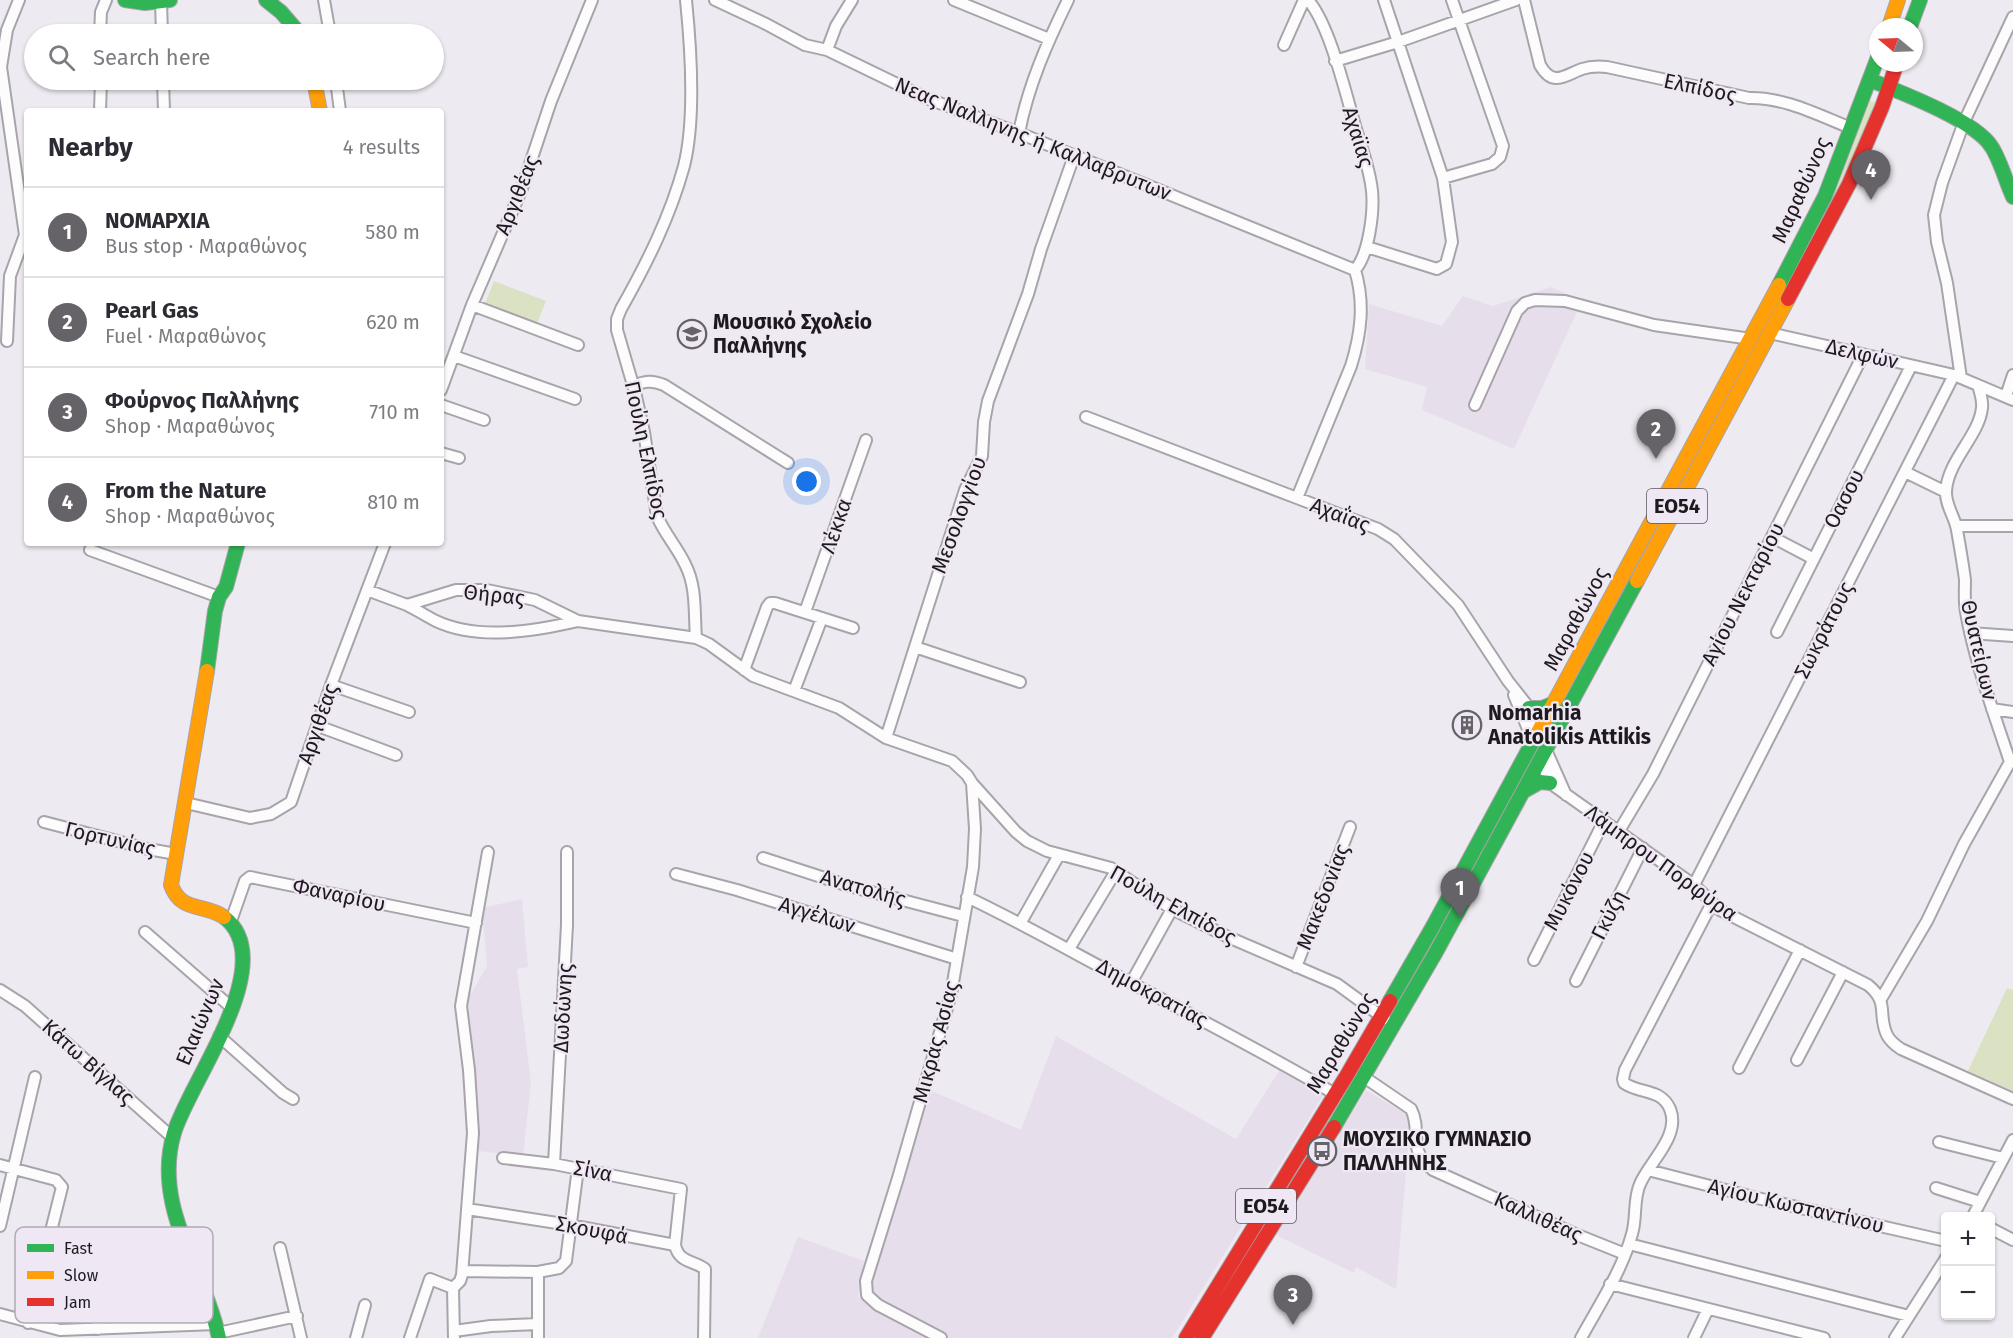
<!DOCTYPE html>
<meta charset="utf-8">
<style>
body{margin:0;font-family:"Fira Sans",sans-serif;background:#f7f7f7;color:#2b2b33}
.controls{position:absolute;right:18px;bottom:18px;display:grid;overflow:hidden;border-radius:6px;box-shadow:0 2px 4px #0004}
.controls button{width:54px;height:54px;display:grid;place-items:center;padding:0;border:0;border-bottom:2px solid #e1e1e2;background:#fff;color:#2b2b33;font:30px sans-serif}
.compass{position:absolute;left:1869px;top:18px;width:54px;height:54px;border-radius:50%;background:#fff;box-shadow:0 2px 4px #0004;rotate:289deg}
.you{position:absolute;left:807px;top:482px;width:21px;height:21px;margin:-15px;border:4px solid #fff;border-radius:50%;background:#1a73e8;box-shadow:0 0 0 9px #1a73e833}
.badge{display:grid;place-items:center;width:39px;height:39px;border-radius:50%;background:#666368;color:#fff;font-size:20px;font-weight:700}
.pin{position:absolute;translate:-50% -50px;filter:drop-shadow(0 2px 3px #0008)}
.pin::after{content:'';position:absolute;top:32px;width:21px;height:18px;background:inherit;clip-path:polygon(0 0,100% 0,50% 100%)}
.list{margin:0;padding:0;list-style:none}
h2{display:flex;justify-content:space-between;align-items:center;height:78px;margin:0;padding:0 24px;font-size:26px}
h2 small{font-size:20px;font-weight:400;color:#7c7c81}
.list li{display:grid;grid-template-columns:39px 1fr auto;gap:18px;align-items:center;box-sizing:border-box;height:90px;padding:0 24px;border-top:2px solid #e1e1e2}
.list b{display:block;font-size:22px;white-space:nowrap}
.list p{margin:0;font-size:20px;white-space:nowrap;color:#7c7c81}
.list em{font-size:20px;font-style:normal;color:#7c7c81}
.icon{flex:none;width:33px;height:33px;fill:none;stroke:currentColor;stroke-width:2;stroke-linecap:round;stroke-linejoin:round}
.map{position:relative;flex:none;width:2013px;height:1338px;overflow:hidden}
.search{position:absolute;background:#fff;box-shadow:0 2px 4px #0004;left:24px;top:24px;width:420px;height:66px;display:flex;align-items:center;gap:15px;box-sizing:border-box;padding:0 21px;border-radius:33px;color:#7c7c81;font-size:22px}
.panel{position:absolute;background:#fff;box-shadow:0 2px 4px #0004;left:24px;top:108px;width:420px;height:438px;border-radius:6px}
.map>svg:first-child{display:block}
.built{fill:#e7deec}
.green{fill:#dae2c3}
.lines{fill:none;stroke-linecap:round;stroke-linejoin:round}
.street-casing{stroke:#a8a4aa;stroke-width:14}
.fast-casing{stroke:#a8a4aa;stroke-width:16}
.slow-casing{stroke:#a8a4aa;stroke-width:16}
.jam-casing{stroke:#a8a4aa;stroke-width:16}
.street{stroke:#fcfcfd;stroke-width:10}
.fast{stroke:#30b455;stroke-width:14}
.slow{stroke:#ff9f0a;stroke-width:14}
.jam{stroke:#e5322d;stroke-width:14}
.labels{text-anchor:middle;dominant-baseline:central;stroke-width:4.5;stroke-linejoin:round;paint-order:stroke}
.shield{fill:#efe7f4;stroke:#5c585e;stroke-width:1.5}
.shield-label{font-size:20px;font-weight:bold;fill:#1d1a1e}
.street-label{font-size:21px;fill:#1d1a1e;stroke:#efe7f4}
.poi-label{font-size:21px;font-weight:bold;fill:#1d1a1e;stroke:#efe7f4;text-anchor:start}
.key{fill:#efe7f4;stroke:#b0aab4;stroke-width:1.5}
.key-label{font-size:16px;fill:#1d1a1e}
</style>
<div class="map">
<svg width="2013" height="1338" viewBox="0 0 2013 1338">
<rect width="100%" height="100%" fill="#eeeaf1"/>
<path class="built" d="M1551,287L1582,301L1514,449L1422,410L1427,387L1365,369L1369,304L1442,326L1463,296L1493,306Z
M522,899L528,967L517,969L531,1083L523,1156L478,1151L464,1006L487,966L482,908Z
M1056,1036L1236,1139L1280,1069L1324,1094L1172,1338H949L879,1302L871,1293V1275L899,1195L930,1090L1021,1130Z
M1366,1090L1407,1115L1410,1124L1396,1289L1356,1267L1354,1273L1276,1235Z
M798,1237L864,1261L858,1297L928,1338H758Z"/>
<path class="green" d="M1870,101L1876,103L1825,218Z
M494,281L546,301L537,324L485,304Z
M2007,988L2013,990V1091L1968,1071Z"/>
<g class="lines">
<g class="street-casing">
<path id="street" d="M324,0L330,34
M686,0C691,49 696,118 684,166C670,217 647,263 621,309L617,319V330L635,392L644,432L657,516C664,533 677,547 685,564C697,587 694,613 696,638L709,644L753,676L839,708L886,738L952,761L967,775L972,783L1016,832L1027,841L1047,851L1111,868L1172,909L1228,937L1337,984L1385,1019
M715,0L764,23L805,45L827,50L926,98L1019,133L1355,270
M954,0L1049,39
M1308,0C1330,25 1346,95 1356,129C1362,149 1370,170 1372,191C1374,212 1369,254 1355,270C1365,303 1361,334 1351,366L1297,498L1378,529L1394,539L1458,605L1508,681L1527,705L1540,732
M1524,0L1540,65C1553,88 1565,75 1582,69C1591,66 1598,66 1607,67L1749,98C1784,97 1818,115 1851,128
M161,2L162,34
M100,34L101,12L106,0
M1284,45L1304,0
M827,50L836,26L852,0
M1335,61L1398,42L1516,0
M163,80L164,111
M336,80L340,111
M100,111L101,80
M1019,133C1028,86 1047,43 1068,0
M1443,178L1492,164L1500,157L1503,146L1452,0
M1367,247L1437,269L1446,264L1452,242L1443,178L1384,0
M472,305L578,345
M1770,333L1954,375L2013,400
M7,341L10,276L25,235L1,67L7,30L19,0
M454,356L575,399
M1961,378L1947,283L1937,242L1934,215L1942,183L1964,122L2013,17
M633,386C645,381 652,380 664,385L788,463
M441,390L472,305L521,191L551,101L592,0
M2006,396L2013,375
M441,405L484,420
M1475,405L1517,311L1525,303L1535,300L1565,301L1654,325L1751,339
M1086,417L1297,498
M441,453L459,458
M1905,472L1946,492
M1957,526H2013
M1772,537L1814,559
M90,550L219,597
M367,590L407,605L456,590H487L535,600L578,621L696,638
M407,605C417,610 426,616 436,621C478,641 535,631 578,621
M805,612L866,440
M1777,632L1911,366
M1970,633L2013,636
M915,647L1020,682
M744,670L767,607L770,603H775L853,628
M331,685L409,712
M794,691L822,618
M1514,695L1533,741
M1992,709L2013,712
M318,726L396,755
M886,738L965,490L982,456L984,422L988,401L1028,294L1041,249L1074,156
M1546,750L1566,795
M1540,759L1550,783L1694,885L1720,910L1868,985C1890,1003 1877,1014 1887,1035C1890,1041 1895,1045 1901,1049L2013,1099
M186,803L250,818L271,814L291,802L331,685L385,543
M44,822L148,849L176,854
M1619,831L1653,774L1863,355
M763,858L849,886L963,916
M676,874L737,890L957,959
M1694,885L1954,375
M967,897C1024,924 1077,955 1133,984C1201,1020 1269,1055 1335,1094
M231,921L245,881L250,877L476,923
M1021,922L1059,855
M145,932L232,1008
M1069,949L1116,871
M1534,960L1604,821
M1296,967L1350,827
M1576,981L1643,848
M1131,983L1172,909
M0,990L25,1006L173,1138
M1881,999L1927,921L1964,844L2010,762C1994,713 1975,663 1966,612C1964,602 1965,591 1965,580C1963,564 1960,547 1957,530C1955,517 1945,505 1946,491C1948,460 1979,436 1982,408C1983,400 1980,392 1978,385
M219,1036L283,1093L293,1099
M1797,1060L1843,972
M1739,1068L1800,950
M1364,1077L1411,1109C1423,1133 1405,1147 1433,1170L1575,1234L1625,1254
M1939,1142L2003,1158
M503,1158L554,1164L681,1189L675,1245
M554,1164L567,925V852
M0,1165L56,1180L62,1187L28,1323
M1648,1170L1757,1198L1946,1241
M1936,1188L1980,1202
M467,1209L570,1225L675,1245C679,1263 693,1260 705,1269L704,1338
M1973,1216L2013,1140
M0,1226L35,1077
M1990,1228L2013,1240
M95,1238L98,1329
M1629,1244L1909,1316
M280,1248L301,1338
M463,1271L538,1272
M1610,1284L1824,1338
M0,1314L60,1330L216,1324
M454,1331L491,1326L538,1324
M218,1333L297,1316
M356,1338L365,1305
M410,1338L430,1279L453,1288
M454,1338L453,1288L460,1281L462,1275L473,1133L469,1070L461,1006L488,852
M538,1338V1272L559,1268L566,1261L578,1168
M941,1338L878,1305L867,1295L866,1281L898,1178L951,994L973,867L975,829L972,783
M1581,1338C1599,1305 1622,1271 1632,1234C1637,1218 1633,1199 1640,1184C1649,1162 1681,1136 1670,1109C1661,1088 1639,1094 1624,1083L1623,1079L1625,1070L1712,903
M1694,1338L1708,1309
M1895,1338L1946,1258"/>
</g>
<g class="fast-casing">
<path id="fast" d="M125,0L145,3L170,0
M266,0L281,12L300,34
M1910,27L1920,0
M1870,80C1900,92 1974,120 1991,146C2000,159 2006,182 2013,197
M1779,285L1825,196L1878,57
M207,671L215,611L219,597L226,587L238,543
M1529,708H1542L1555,703
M1524,791L1540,782L1550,783
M1390,1001L1432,928L1537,734
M1334,1127L1436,952L1637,581
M219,1338C204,1269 152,1207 174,1133C189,1082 282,962 224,917"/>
</g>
<g class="slow-casing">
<path id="slow" d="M1889,27L1898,0
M314,80L320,111
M1637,581L1788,299
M207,671L171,885C181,913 204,903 224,917
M1537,734L1779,285"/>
</g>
<g class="jam-casing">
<path id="jam" d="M1788,299L1849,184L1882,107L1897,63
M1186,1338L1347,1075L1390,1001
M1202,1338L1334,1127"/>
</g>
<use href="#street" class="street"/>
<use href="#fast" class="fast"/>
<use href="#slow" class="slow"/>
<use href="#jam" class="jam"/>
</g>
<defs>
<g id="school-ring" transform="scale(1.5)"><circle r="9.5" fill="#efe7f4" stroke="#666368" stroke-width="1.5"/><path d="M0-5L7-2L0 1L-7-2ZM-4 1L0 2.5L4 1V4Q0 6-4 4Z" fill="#666368"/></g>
<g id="building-ring" transform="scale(1.5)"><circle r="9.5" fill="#efe7f4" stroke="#666368" stroke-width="1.5"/><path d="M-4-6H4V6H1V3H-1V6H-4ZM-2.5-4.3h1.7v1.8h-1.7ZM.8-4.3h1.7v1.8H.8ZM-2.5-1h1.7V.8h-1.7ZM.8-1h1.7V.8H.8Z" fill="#666368"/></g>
<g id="bus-ring" transform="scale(1.5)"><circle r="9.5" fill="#efe7f4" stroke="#666368" stroke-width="1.5"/><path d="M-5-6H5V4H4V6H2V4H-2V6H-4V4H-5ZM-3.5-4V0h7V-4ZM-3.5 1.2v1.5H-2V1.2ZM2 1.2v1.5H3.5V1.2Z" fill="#666368"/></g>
</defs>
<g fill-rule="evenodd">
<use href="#school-ring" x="692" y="334"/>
<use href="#building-ring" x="1467" y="725"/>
<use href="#bus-ring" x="1322" y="1151"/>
</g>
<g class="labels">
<g class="shield">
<rect x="1647" y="489" width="60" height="34" rx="4.5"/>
<rect x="1236" y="1189" width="60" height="34" rx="4.5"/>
</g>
<g class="shield-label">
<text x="1677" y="506">ΕΟ54</text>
<text x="1266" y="1206">ΕΟ54</text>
</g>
<g class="street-label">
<text transform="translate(1700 88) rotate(12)">Ελπίδος</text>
<text transform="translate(1358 137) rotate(73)">Αχαϊας</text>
<text transform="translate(1033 139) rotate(22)">Νεας Nαλληνης ή Καλλαβρυτων</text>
<text transform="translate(1801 190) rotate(-66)">Μαραθώνος</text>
<text transform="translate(517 195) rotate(-68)">Αργιθέας</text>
<text transform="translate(1862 354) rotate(13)">Δελφών</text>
<text transform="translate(646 450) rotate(78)">Πούλη Ελπίδος</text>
<text transform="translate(1844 499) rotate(-63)">Οασου</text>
<text transform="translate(959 515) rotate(-70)">Μεσολογγίου</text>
<text transform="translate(1340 515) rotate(21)">Αχαΐας</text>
<text transform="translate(836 526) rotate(-71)">Λέκκα</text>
<text transform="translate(1743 594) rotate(-63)">Αγίου Νεκταρίου</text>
<text transform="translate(494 595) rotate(6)">Θήρας</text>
<text transform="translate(1576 619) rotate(-62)">Μαραθώνος</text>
<text transform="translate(1824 630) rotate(-63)">Σωκράτους</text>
<text transform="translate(1979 650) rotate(77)">Θυατείρων</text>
<text transform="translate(318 724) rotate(-71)">Αργιθέας</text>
<text transform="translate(110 839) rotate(13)">Γορτυνίας</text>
<text transform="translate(1661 863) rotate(36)">Λάμπρου Πορφύρα</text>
<text transform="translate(863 888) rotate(16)">Ανατολής</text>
<text transform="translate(1569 891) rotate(-63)">Μυκόνου</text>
<text transform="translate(339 895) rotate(12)">Φαναρίου</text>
<text transform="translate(1323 897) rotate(-69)">Μακεδονίας</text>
<text transform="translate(1173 905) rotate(29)">Πούλη Ελπίδος</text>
<text transform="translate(817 915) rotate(17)">Αγγέλων</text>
<text transform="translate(1609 915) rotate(-63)">Γκύζη</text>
<text transform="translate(1152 993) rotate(28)">Δημοκρατίας</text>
<text transform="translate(563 1008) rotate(-87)">Δωδώνης</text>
<text transform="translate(200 1022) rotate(-67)">Ελαιώνων</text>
<text transform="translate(936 1042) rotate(-75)">Μικράς Ασίας</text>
<text transform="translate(1341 1043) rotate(-59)">Μαραθώνος</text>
<text transform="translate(88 1062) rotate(42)">Κάτω Βίγλας</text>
<text transform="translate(593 1171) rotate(11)">Σίνα</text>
<text transform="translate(1796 1206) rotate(13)">Αγίου Κωσταντίνου</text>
<text transform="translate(1538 1217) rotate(24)">Καλλιθέας</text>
<text transform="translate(592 1230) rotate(11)">Σκουφά</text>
</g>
<g class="poi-label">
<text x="713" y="322">Μουσικό Σχολείο<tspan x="713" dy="24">Παλλήνης</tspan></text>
<text x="1488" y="713">Nomarhia<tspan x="1488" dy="24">Anatolikis Attikis</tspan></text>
<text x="1343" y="1139">ΜΟΥΣΙΚΟ ΓΥΜΝΑΣΙΟ<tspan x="1343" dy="24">ΠΑΛΛΗΝΗΣ</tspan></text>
</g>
</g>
<rect x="15" y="1227" width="198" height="96" rx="9" class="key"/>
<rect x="27" y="1244" width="27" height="8" fill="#30b455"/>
<rect x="27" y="1271" width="27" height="8" fill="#ff9f0a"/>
<rect x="27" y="1298" width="27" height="8" fill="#e5322d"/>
<g class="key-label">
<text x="64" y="1254">Fast</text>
<text x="64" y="1281">Slow</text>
<text x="64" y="1308">Jam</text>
</g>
</svg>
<div class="controls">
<button>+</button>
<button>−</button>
</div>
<svg class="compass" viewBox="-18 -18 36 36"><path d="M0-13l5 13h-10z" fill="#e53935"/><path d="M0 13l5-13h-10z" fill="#7c7c81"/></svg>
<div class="you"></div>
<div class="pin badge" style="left:1460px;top:918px">1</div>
<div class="pin badge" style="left:1656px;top:459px">2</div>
<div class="pin badge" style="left:1293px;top:1325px">3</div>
<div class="pin badge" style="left:1871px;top:200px">4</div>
<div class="search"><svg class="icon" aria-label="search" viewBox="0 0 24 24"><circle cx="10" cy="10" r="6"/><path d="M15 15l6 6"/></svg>Search here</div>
<section class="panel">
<h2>Nearby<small>4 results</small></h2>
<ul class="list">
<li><span class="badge">1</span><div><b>ΝΟΜΑΡΧΙΑ</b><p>Bus stop · Μαραθώνος</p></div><em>580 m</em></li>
<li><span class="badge">2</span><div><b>Pearl Gas</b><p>Fuel · Μαραθώνος</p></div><em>620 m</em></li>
<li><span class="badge">3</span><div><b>Φούρνος Παλλήνης</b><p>Shop · Μαραθώνος</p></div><em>710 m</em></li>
<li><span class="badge">4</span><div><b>From the Nature</b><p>Shop · Μαραθώνος</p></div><em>810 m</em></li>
</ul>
</section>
</div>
